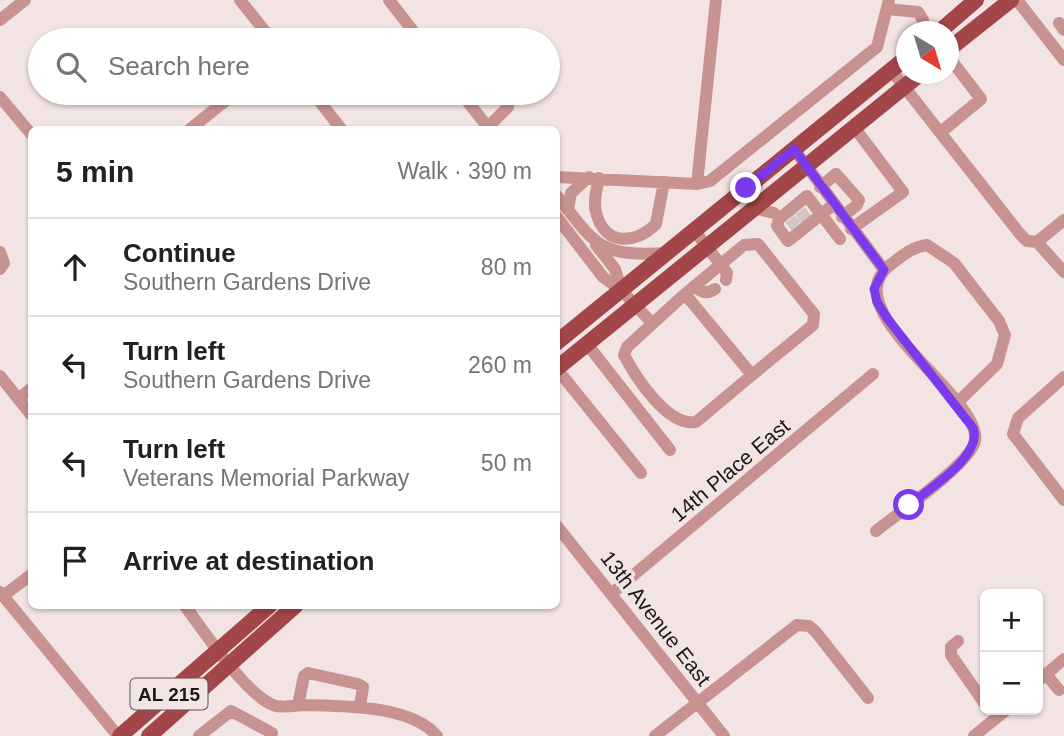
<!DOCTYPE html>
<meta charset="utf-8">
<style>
body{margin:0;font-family:Arial,sans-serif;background:#f6f6f6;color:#202124}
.controls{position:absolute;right:21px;bottom:21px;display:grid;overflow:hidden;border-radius:10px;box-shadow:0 2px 5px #0004}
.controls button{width:63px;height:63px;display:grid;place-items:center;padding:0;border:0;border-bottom:2px solid #e0e0e0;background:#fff;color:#202124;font:35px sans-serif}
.compass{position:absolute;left:896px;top:21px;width:63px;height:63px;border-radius:50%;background:#fff;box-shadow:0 2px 5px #0004;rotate:142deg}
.stop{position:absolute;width:21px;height:21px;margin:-16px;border:5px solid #7c3aed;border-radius:50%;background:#fff}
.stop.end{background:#7c3aed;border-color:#fff;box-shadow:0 2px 7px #0008}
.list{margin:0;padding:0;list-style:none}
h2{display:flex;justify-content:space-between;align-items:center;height:91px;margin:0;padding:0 28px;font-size:30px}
h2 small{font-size:23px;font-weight:400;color:#757577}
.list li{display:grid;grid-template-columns:46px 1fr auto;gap:21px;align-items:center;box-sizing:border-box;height:98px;padding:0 28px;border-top:2px solid #e0e0e0}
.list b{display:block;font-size:26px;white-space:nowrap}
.list p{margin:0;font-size:23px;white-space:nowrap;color:#757577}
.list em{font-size:23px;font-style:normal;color:#757577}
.icon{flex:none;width:38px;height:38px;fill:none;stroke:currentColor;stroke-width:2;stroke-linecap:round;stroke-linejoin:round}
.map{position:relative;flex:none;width:1064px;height:736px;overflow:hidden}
.search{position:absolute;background:#fff;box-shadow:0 2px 5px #0004;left:28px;top:28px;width:532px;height:77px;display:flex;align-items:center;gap:18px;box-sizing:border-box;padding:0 24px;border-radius:38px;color:#757577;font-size:26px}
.panel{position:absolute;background:#fff;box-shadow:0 2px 5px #0004;left:28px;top:126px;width:532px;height:483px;border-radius:10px}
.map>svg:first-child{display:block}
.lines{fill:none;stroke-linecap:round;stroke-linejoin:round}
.minor-tunnel{stroke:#d2c5c4;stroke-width:12;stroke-dasharray:12 6;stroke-linecap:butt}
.minor{stroke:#c89291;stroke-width:12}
.major{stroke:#a34649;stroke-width:16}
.route{stroke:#7c3aed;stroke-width:9}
.labels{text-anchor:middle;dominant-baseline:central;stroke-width:7;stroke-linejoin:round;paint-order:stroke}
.shield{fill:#f2e4e3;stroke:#5c5454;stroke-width:2}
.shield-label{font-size:19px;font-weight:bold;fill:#1c1717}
.street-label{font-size:21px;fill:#1c1717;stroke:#f2e4e3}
</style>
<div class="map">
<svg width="1064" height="736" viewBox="0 0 1064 736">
<rect width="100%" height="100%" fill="#f2e4e3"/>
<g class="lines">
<path class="minor-tunnel" d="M800,211L806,219
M790,219L796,226"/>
<path class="minor" d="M240,0L272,40
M389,0L420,40
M1017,0L1064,60
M887,9L918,12L923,20L922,32
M0,20L25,0
M1059,23L1064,30
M891,70L1020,234L1027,241L1037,242
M313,93L342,130
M461,93L490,130
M0,97L32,135
M488,127L508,107L509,96
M189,130L235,93
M941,132L981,99L948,56
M794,149L884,270
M556,177L697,184L710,181L877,47L889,0
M599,178C597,188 593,201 596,212C604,246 635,245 656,224L664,182
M697,184L716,0
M820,187L836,174L859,200L857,205L842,217
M556,195C597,246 599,257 667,253
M833,205C818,217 803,229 788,241L777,226L779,219L807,196L840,239
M754,208L774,213
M568,209L571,193L589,177
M556,216L603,277L621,290L652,323
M851,229L903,192L854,127
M694,230L727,273L726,280
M1037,242L1064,272
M1037,242L1064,220
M758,244L814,314L813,325L752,375L685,294L744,245Z
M596,245L615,269L621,289
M0,252L4,263L0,269
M695,286C701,293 708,294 715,289
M685,294L627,347L624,355C636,378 668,427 696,422L752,375
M587,344L670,450
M557,369L641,473
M0,376L32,416
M1064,377L1018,418L1013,434L1064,500
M18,399L32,388
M556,525L724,736
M876,531C896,515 971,463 975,441C983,397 832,311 890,265C902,256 912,247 927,245L954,263L999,321L1005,335L997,364L956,404
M0,592L118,736
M611,594L873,374
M3,596L32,574
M185,606C204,631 245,694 273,705C282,709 296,705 305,705C343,706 411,705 437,736
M958,641L951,647V655L985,704
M1046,674L1059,690
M1038,681L1064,659
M298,705L304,676L308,673L358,684L363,687L360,706
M199,736L231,711L272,733
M655,736L797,625L809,626L815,631L868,698
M974,736L1006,710"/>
<path class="major" d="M939,32L976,0
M948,50L1011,0
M556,343L906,58
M556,369L920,74
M120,736L269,606
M149,736L295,606"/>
</g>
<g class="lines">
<path class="route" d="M746,188L794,149L884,270L874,289L877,302L887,318L973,428C983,456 929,489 909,505"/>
</g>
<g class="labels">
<rect class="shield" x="130.5" y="678.5" width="77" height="31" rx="5"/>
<g class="shield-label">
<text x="169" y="694">AL 215</text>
</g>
<g class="street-label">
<text transform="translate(730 470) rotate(-40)">14th Place East</text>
<text transform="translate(656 618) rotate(52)">13th Avenue East</text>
</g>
</g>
</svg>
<div class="controls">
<button>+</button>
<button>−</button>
</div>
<svg class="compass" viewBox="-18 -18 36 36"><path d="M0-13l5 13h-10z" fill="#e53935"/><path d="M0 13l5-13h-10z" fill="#757577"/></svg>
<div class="stop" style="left:909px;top:505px"></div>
<div class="stop end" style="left:746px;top:188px"></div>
<div class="search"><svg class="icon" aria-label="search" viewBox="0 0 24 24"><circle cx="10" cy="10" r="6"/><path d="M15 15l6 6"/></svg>Search here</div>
<section class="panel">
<h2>5 min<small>Walk · 390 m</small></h2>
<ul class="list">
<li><svg class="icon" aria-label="ahead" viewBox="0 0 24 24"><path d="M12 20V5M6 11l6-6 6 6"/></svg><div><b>Continue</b><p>Southern Gardens Drive</p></div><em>80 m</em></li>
<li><svg class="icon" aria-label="left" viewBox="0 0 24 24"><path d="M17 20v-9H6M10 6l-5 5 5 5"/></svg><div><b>Turn left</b><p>Southern Gardens Drive</p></div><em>260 m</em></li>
<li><svg class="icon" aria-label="left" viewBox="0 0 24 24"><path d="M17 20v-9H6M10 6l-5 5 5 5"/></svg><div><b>Turn left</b><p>Veterans Memorial Parkway</p></div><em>50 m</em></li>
<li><svg class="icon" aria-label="arrive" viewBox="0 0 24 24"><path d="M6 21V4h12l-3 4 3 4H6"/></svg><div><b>Arrive at destination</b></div></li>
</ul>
</section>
</div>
